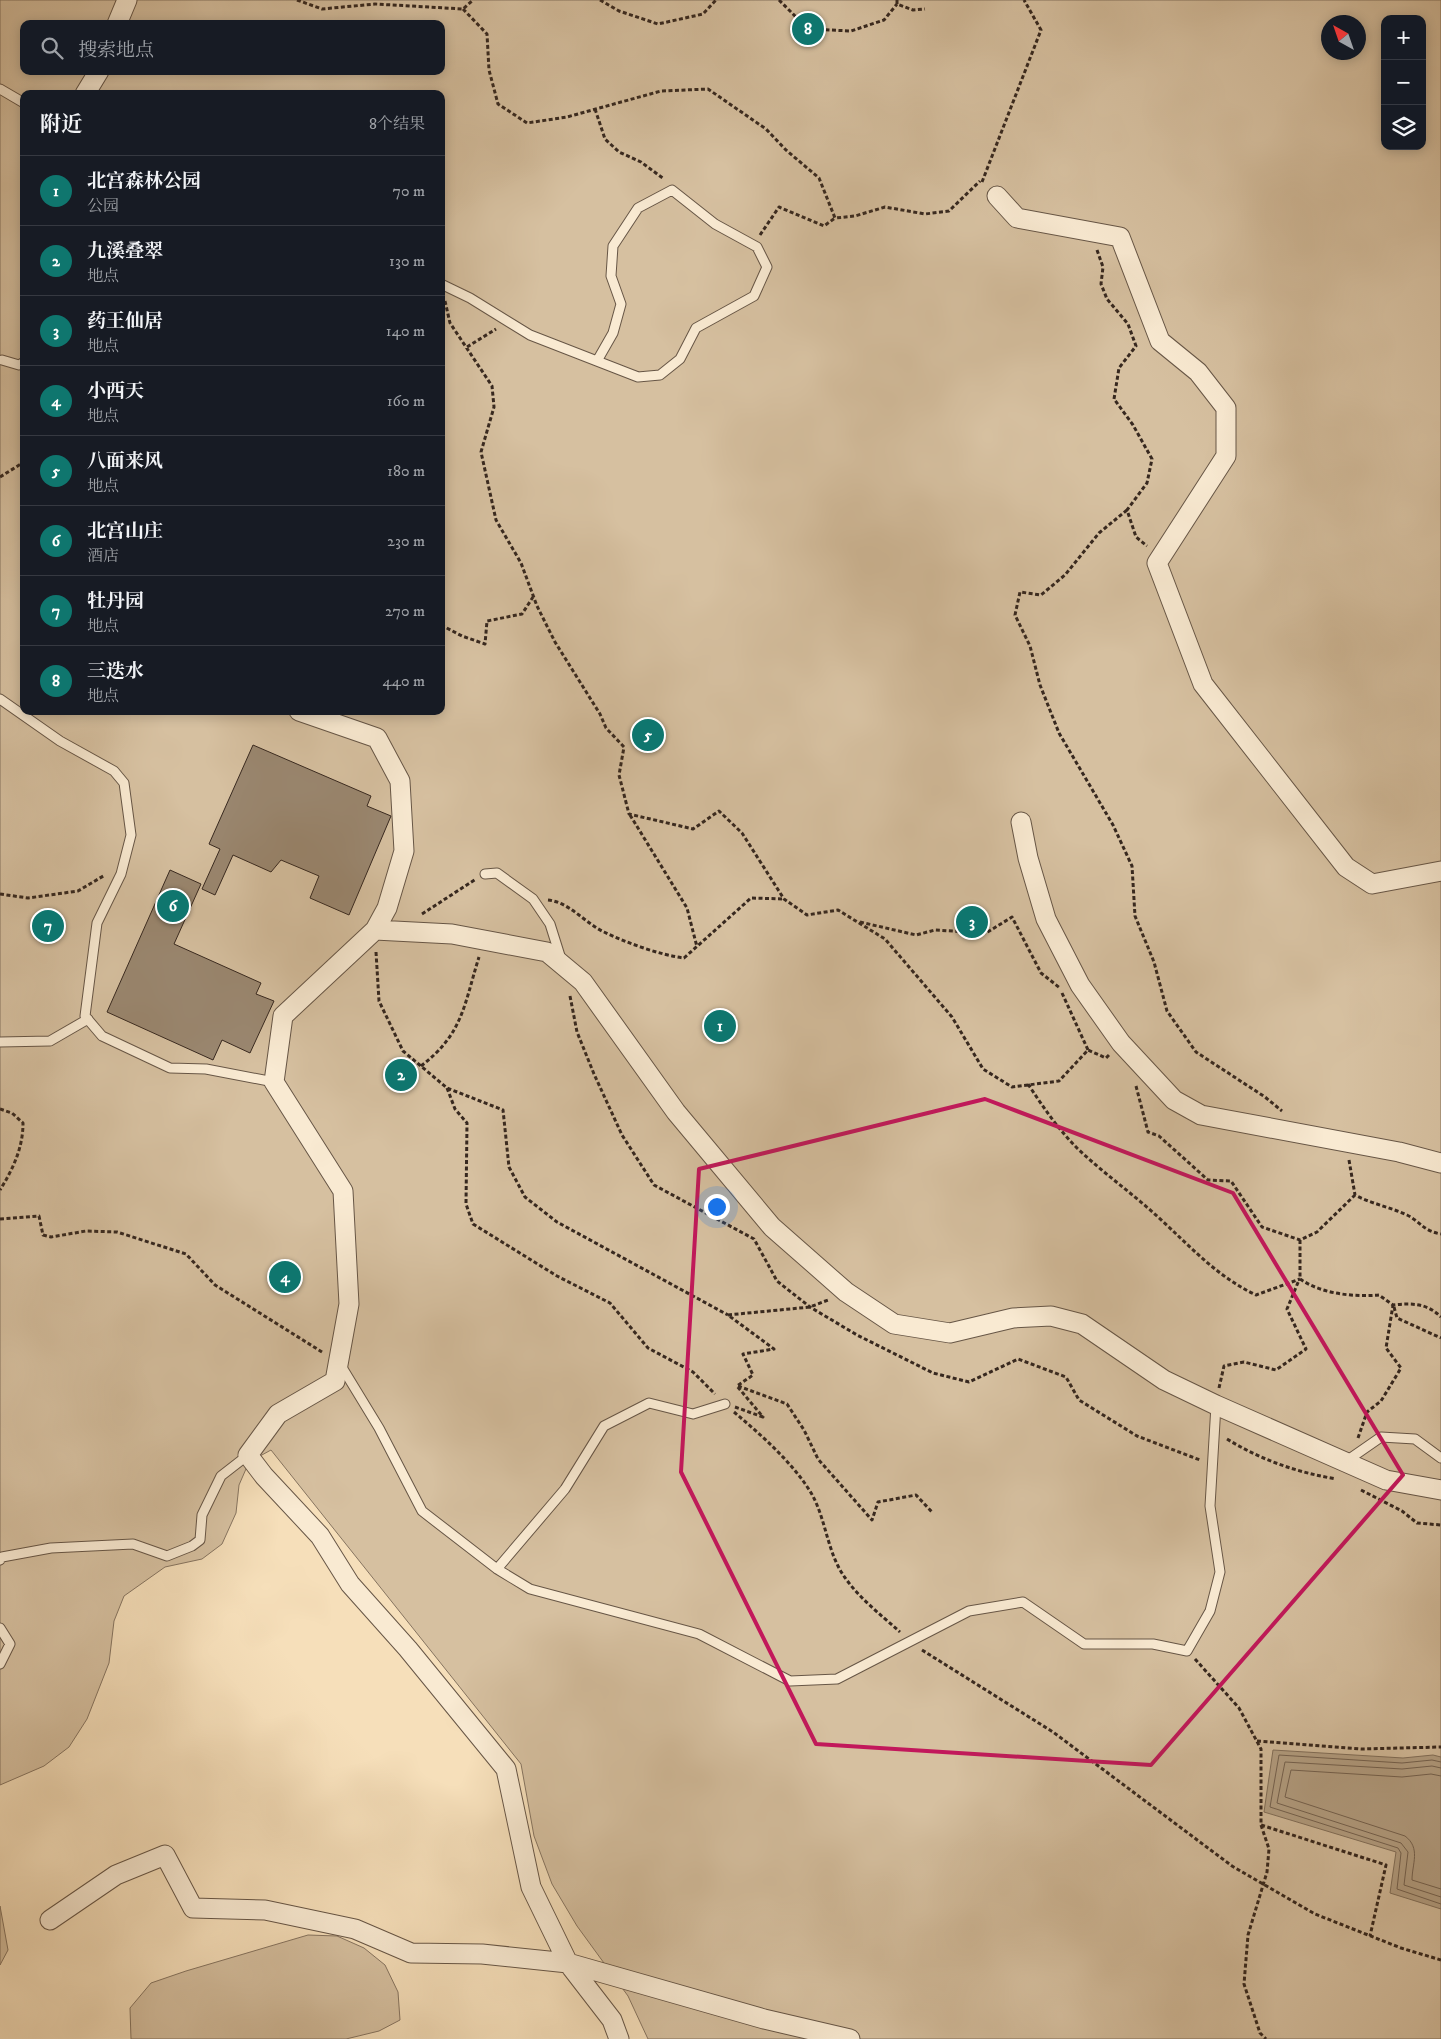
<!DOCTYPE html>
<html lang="zh">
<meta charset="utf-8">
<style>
body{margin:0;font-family:"IM FELL DW Pica","Noto Serif SC",serif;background:#20242c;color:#f1f3f6}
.controls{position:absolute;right:15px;top:15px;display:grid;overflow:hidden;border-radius:10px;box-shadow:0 2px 12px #0003}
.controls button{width:45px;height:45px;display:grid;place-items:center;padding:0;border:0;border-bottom:1px solid #363941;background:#171b24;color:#f1f3f6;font:25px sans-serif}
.compass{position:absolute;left:1321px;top:15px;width:45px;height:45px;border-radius:50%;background:#171b24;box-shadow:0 2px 12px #0003;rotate:320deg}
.you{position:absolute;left:716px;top:1206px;width:18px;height:18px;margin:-12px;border:4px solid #fff;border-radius:50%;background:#1a73e8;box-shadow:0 0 0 8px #1a73e833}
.badge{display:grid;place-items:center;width:32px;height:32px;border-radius:50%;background:#0f766e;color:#fff;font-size:16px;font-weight:700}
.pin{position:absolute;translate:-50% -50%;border:2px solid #fff;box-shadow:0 1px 5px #0006}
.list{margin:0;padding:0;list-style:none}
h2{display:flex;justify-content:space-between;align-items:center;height:65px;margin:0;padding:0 20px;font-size:21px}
h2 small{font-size:16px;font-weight:400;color:#9ea1a6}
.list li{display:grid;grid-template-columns:32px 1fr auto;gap:15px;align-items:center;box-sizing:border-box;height:70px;padding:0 20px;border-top:1px solid #363941}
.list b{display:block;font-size:19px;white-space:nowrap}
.list p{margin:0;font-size:16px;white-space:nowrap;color:#9ea1a6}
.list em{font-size:16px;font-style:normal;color:#9ea1a6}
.icon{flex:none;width:28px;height:28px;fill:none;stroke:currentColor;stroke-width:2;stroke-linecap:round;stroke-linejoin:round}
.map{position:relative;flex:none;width:1441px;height:2039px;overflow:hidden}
.search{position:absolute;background:#171b24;box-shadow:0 2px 12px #0003;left:20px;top:20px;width:425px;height:55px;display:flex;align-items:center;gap:12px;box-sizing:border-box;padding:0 18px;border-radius:10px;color:#9ea1a6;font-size:19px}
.panel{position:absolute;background:#171b24;box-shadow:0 2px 12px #0003;left:20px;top:90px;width:425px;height:625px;border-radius:10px}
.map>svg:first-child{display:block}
.green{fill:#d6c0a0;stroke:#867460;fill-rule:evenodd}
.water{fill:#b5a185;stroke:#83715c}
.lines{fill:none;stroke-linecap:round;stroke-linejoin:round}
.shore{stroke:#766452;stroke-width:1}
.building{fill:#9a8770;stroke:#37281f}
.service-casing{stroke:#675646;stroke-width:11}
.minor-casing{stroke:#675646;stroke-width:21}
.path{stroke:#37281f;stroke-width:3;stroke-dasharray:4 2.5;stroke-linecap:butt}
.service{stroke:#f9ead2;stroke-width:9}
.minor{stroke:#f9ead2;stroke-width:19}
.marked{fill:none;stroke:#c2185b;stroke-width:4;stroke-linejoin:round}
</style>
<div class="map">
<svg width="1441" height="2039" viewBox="0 0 1441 2039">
<rect width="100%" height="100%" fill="#f6dfba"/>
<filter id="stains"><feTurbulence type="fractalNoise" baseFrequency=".004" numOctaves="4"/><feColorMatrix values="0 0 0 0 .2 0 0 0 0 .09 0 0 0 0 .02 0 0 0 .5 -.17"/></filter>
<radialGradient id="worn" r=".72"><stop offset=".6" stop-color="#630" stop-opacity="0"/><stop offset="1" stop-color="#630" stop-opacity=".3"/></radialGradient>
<path class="green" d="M0,0H1441V2039H648L628,1996L577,1926L552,1884L534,1836L521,1764L271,1450L249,1462L239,1485L236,1513L222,1544L202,1559L165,1567L124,1596L114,1621L109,1663L87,1719L69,1747L44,1766L0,1785ZM1385,19H1422V146H1385ZM1328,22H1358V52H1328ZM24,24H441V71H24ZM24,94H441V711H24Z
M0,1906L8,1950L0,1965Z
M308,1935L337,1936L364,1948L385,1965L398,1992L400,2020L379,2031L346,2039H131L130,2008L151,1983L186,1971Z"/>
<path class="water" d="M1273,1750L1403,1758L1433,1755L1441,1757V1909L1390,1893L1396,1852L1264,1812Z"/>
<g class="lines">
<path class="shore" d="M1441,1762L1432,1760L1402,1763L1279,1755L1270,1807L1398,1848L1401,1853L1397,1889L1441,1904
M1441,1768L1432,1766L1402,1769L1285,1762L1277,1803L1401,1843L1408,1852L1404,1885L1441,1897
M1441,1776L1431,1774L1402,1777L1291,1770L1285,1797L1405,1836C1421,1848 1412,1864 1412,1880L1441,1889"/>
</g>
<path class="building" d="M253,745L371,796L367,806L391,816L349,915L310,898L319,876L281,860L271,872L233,855L215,895L202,889L220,849L209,844Z
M170,870L201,884L174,944L261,983L256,994L274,1001L250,1053L222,1040L213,1060L107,1012Z"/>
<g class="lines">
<g class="service-casing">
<path id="service" d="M0,89L24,103
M441,284L470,298L530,335L638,377L660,375L680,359L696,328L754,296L767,267L757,247L715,224L672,190L638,208L613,246L611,276L621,304L613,333L597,361
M2,360L19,365L24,362
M0,699L60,741L114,771L124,783L131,835L121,874L97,923L85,1016L102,1036L170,1068L206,1069L274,1082
M485,874L497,873L533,899L550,924L561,959
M0,1042L50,1041L88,1019
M340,1364L379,1428L422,1511L497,1569L530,1589L699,1634L790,1681L837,1679L969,1611L1023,1602L1084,1644H1153L1187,1651L1210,1611L1220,1572L1210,1506L1216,1405
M1345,1462L1381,1437L1415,1439L1441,1458
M0,1560L2,1557L51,1548L133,1544L167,1556L192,1546L200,1540L202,1515L221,1476L248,1455
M497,1569L565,1489L604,1426L649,1403L693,1414L725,1404
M0,1628L10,1644L0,1664"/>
</g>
<g class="minor-casing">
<path id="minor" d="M117,24L127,0
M85,94L99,71
M997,196L1017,218L1120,237L1160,341L1198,372L1226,408V456L1157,563L1203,684L1346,867L1372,884L1441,871
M299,711L377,738L400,781L404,851L387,908L375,930L283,1016L274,1082L343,1191L349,1304L335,1381L278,1414L248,1455L264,1476L320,1536L350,1584L408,1649L506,1769L531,1887L568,1963L612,2020L619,2039
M1021,822L1028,858L1046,919L1080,985L1121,1043L1174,1100L1201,1115L1399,1152L1441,1163
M375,930L452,934L547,952L583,982L676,1112L772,1227L846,1292L894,1324L950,1333L1013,1318L1051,1316L1082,1324L1164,1380L1216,1405L1386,1480L1441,1490
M50,1920L116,1875L165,1855L193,1908L265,1910L355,1929L411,1953L482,1954L568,1963L764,2019L850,2039"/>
</g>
<path class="path" d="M297,0L322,9L375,4L463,9L473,0
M600,0L619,11L658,24L703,14L716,0
M779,0L808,29L851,31L884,20L897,4
M897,0V4L913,10L925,9
M463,9L487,34L489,70L498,104L527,123L567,117L661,91L708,89L766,129L786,150L819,178L835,218L855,216L885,207L925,214L949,211L980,181
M595,109L605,139L619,152L641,162L664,179
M982,182L1041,30L1024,0
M760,235L779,207L824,226L835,218
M1097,250L1103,267L1101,284L1107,299L1128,324L1136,346L1119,368L1114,399L1133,425L1152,459L1147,483L1127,510L1136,537L1147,546
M445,301L450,323L492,386L494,407L481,452L496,520L521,563L537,606L555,642L600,714L606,728L624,747L619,775L629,814L693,829L719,811L742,833L784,899L807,915L838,910L885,939L952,1017L983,1069L1012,1087L1059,1081L1088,1050L1106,1058L1109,1055
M467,347L496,329
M0,477L24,462
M1127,510L1099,533L1065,575L1041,595L1020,592L1015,615L1030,646L1040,685L1059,733L1113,825L1132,866L1135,916L1154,962L1167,1011L1196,1052L1265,1097L1282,1111
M441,625L462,636L485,644L487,621L522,614L533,597
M630,815L687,908L697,947
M0,894L28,898L78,891L105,875
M548,900C569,902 585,923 604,932C627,943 660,955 684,958L751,898L784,899
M422,914L476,879
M860,922L916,935L935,930L986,933L1012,917L1041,973L1060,988
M376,952L379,1001L403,1051L447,1088L503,1110L509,1167L525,1197L557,1222L728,1315
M1062,993L1088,1050
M570,996L577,1032L594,1074L622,1135L654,1185L754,1239L777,1281L810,1307L857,1335L933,1373L969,1382L1018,1359L1066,1377L1079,1400L1137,1436L1200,1460
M421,1066C463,1034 464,1005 479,957
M1028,1084C1043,1107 1058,1129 1077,1148C1103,1173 1132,1193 1158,1217C1190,1246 1216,1276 1256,1295L1300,1279
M1136,1086L1148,1132L1159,1136L1208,1180L1231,1181L1262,1227L1300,1240L1317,1232L1355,1195
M447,1088L455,1109L467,1123L466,1204L473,1224L557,1276L610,1303L648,1348L693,1372L715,1394
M0,1109L12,1113L23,1123C23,1148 13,1169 0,1190
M1349,1160L1355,1195C1372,1204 1390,1207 1407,1215C1421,1222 1423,1231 1441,1234
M0,1219L39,1216L43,1235L51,1237L86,1231L117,1232L186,1254L215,1285L322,1352
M1300,1240V1279C1322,1294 1352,1297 1379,1295L1393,1305C1412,1303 1427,1303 1441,1317
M1394,1307L1397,1318L1441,1338
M738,1386L787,1404L804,1430L818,1459L872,1520L878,1502L916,1495L932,1512
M1219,1388L1224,1366L1244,1362L1276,1370L1306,1349L1287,1309L1299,1280
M735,1407L763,1417L737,1386L753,1375L743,1354L774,1349L728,1315L810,1307L828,1300
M734,1412C761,1435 790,1460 810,1491C824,1514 826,1542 838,1566C851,1592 879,1613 900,1632
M1358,1438L1367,1412L1381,1401L1401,1368L1386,1348L1393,1305
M1227,1439C1261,1460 1296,1472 1336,1479
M1361,1490L1402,1511L1417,1523L1441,1525
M922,1650L1053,1732L1232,1866L1315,1914L1401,1948L1441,1960
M1195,1659L1239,1708L1261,1749V1825L1386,1865L1370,1936
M1257,1741L1361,1749L1441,1747
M1261,1825L1269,1849L1267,1872L1248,1935L1244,1984L1260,2033L1266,2039"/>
<use href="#service" class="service"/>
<use href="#minor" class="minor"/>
</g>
<path class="marked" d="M985,1099L1233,1193L1403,1475L1151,1765L816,1744L681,1472L699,1169Z"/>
<rect width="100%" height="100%" filter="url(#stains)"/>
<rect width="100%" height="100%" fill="url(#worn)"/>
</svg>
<div class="controls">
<button>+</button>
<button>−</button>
<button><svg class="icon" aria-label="layers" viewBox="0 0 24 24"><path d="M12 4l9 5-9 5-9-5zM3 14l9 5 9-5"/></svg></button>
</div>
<svg class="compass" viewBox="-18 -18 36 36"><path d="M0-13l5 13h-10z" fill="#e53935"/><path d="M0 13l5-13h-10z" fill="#9ea1a6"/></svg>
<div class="you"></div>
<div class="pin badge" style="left:720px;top:1026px">1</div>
<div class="pin badge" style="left:401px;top:1075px">2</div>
<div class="pin badge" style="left:972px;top:922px">3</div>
<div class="pin badge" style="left:285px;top:1277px">4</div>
<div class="pin badge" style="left:648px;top:735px">5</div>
<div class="pin badge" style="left:173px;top:906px">6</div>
<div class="pin badge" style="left:48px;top:926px">7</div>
<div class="pin badge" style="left:808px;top:29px">8</div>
<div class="search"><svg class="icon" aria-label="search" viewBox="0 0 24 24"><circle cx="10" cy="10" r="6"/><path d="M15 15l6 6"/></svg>搜索地点</div>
<section class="panel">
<h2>附近<small>8个结果</small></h2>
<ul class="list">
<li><span class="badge">1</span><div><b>北宫森林公园</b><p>公园</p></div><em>70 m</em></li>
<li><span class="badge">2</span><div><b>九溪叠翠</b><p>地点</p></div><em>130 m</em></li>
<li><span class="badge">3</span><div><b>药王仙居</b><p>地点</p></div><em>140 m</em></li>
<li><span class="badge">4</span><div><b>小西天</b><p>地点</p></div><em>160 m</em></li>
<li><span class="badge">5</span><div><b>八面来风</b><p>地点</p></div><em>180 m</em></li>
<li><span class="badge">6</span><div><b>北宫山庄</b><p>酒店</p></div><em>230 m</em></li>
<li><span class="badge">7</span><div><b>牡丹园</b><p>地点</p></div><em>270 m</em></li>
<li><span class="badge">8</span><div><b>三迭水</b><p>地点</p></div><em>440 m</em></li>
</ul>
</section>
</div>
